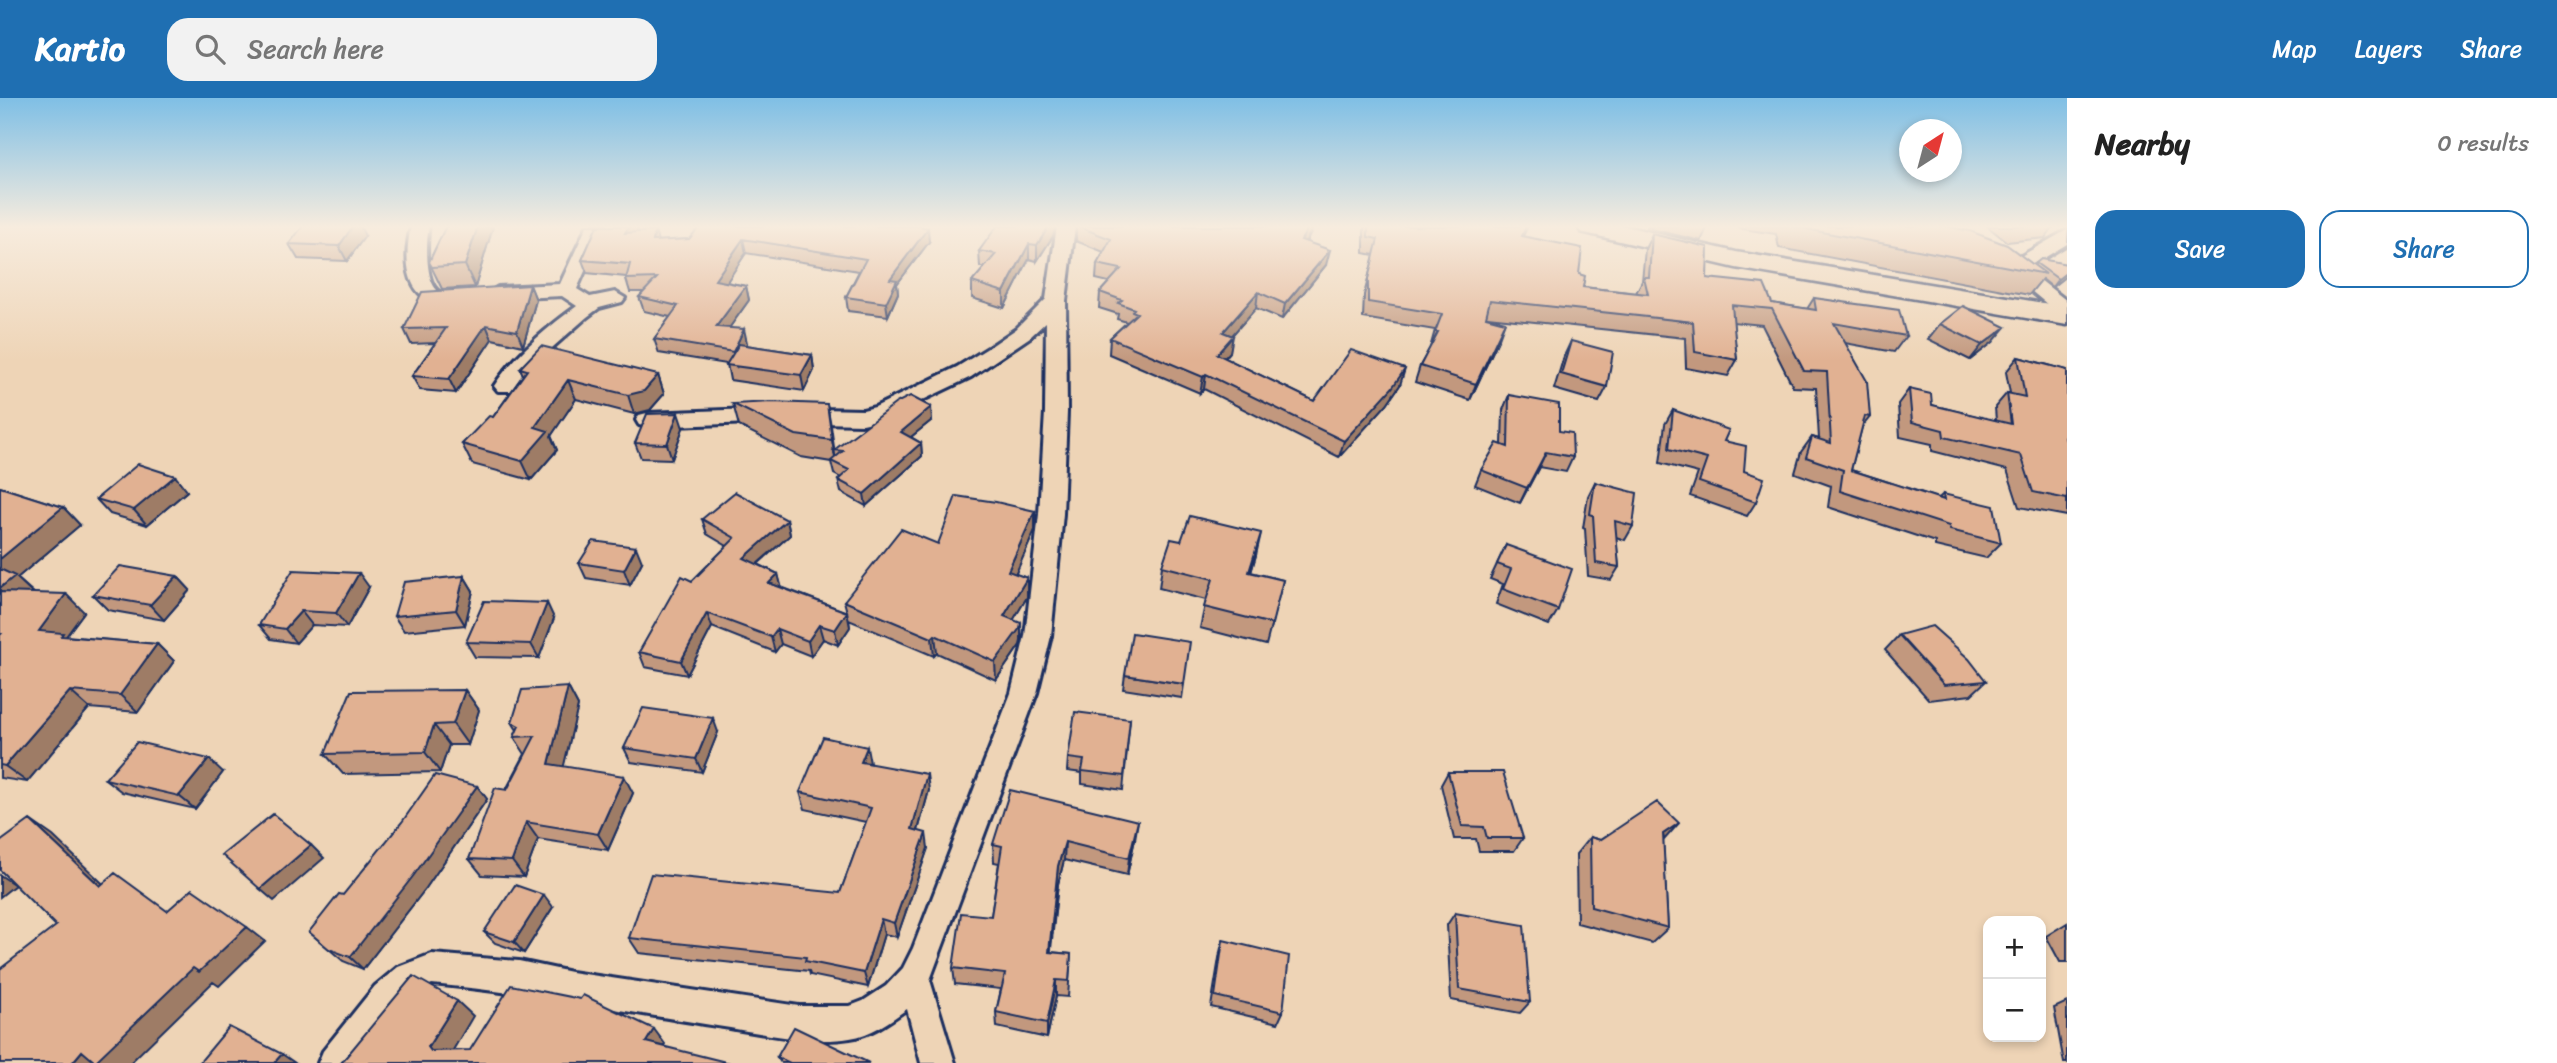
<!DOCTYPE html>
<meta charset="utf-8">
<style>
body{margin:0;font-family:Sriracha,sans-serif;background:#f2f2f2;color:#222}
.controls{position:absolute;right:21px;bottom:21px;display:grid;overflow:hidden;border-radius:14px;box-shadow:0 4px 10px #0003}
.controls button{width:63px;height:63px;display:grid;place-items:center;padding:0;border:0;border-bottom:2px solid #e0e0e0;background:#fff;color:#222;font:35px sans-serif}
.compass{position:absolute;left:1899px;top:21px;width:63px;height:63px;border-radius:50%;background:#fff;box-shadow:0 4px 10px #0003;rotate:36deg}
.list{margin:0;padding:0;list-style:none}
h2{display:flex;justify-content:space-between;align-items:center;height:91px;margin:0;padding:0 28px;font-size:30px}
h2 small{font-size:23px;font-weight:400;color:#767676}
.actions{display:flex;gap:14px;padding:21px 28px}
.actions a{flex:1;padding:16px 0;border:2px solid #1f6fb2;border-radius:21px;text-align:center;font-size:24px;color:#1f6fb2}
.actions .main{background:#1f6fb2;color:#fff}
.icon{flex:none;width:38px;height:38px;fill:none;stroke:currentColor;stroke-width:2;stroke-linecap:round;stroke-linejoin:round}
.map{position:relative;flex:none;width:2067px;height:965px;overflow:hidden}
header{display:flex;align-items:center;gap:42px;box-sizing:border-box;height:98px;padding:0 35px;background:#1f6fb2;color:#fff}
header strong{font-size:33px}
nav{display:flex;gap:38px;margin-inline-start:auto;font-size:24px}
.search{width:490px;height:63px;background:#f2f2f2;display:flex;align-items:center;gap:18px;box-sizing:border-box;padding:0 24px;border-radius:21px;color:#767676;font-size:26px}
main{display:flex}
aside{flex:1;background:#fff}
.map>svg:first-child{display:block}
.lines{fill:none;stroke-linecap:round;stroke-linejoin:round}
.street-casing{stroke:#1b2f5e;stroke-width:6}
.secondary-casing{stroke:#1b2f5e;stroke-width:5}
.street{fill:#eed4b6;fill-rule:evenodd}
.secondary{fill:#eed4b6;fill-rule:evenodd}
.wall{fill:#c2987e;stroke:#1b2f5e;stroke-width:2}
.shaded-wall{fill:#9e7c66;stroke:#1b2f5e;stroke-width:2}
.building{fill:#e1b192;stroke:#1b2f5e;stroke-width:2}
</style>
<header>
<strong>Kartio</strong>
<div class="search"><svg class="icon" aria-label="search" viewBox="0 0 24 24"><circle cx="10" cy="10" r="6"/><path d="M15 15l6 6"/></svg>Search here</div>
<nav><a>Map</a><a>Layers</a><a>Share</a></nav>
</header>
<main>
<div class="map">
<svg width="2067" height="965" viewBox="0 0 2067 965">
<rect width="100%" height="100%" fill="#eed4b6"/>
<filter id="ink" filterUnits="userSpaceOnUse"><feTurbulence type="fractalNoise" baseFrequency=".0143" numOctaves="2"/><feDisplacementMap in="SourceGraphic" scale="14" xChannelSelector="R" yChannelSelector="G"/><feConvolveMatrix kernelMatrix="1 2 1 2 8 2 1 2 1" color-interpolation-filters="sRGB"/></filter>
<g filter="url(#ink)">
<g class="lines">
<g class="street-casing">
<path id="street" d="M411,128H429C426,142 424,192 443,195C451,196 457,192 465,194L468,198L465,202C410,216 401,173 411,128Z
M587,128H605L577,191L590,199L615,194L625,200L622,204L599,210L587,219L553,249L512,293H498L494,288C514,257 548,229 577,208L562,198L498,201L488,195L498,189L560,186Z
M1057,128H1075L1066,203L1067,314L1063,416L1051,538L1037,595L930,882L955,965H921L907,911C890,923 871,937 850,940C809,947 758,934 717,928C622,913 528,895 432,886C398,900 377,937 356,965H318L323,953L375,888L398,869L432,856L519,863L571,874L799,908H850L863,903L886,888L903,870L913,850L1011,595L1025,538L1039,416L1045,314L1046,224L1030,239L971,279L881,322L863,326L776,324L647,329L639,327L636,322L639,317L647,315L776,310L863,312L875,309L957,269L991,248L1016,231L1046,201Z
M2067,132V146L2026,171L2067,203V219L2060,217L2001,168L2003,164L2012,163Z"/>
</g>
<g class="secondary-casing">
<path id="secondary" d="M1577,128H1625L1736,154L2067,209V227L1736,170L1581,134Z"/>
</g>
<use href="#street" class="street"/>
<use href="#secondary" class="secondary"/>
</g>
<path class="wall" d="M446,128H493L475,189L442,191L429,164Z
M597,128H640L637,134L655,133L658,143L689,141L929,144L897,186L898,195L888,218L848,213L846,199L859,173L746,155L726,184L746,188L749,202L729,230L747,245L746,247L812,257L814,272L804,293L730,282L727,266L659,255L654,241L670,219L644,213L639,199L644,194H630L626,181V179L587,175L582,162Z
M1076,128H1314L1306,144L1326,167L1282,221L1256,210L1231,238L1230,254L1225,260L1314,303L1400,287L1387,306L1339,359L1204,291L1200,295L1109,256L1110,240L1127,224L1117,221L1118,216L1099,210L1100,194L1109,184L1096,181L1097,166L1104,154L1076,143Z
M1364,128H1528L1523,138L1579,176L1583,189L1636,195L1642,183L1645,151L1652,136L1707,180L1772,205L1807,211L1814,200L1906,238L1894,254L1845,245L1870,319L1862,329L1851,372L1939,400L1943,396L2001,445L1986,460L1935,448V444L1828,409L1831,388L1795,375L1801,354L1812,339L1819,341L1816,290L1793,289L1762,227L1733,224L1737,262L1728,278L1686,270L1685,240L1487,219L1499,240L1470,302L1415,284L1420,268L1430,250L1435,232L1363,220L1364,197L1374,157L1364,155Z
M1647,128H1708L1701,143L1647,130Z
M1736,128H1945L2034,167L2036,165L2067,166V177L2052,189L2042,181L2029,197L1779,150L1776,136L1743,131Z
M1987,128H2054L2045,140L2007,144Z
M365,138L347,163L298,161L289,146Z
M1053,138L1037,163L1029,161L1004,210L972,200V184L985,169H980L979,153Z
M530,187L536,202L523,248L492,241L456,295L420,292L412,278L435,245L411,246L404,231Z
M1940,226L1993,244L1970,262L1928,241Z
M1571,243L1607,289L1599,304L1554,291L1564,258Z
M2018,259L2067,272V418L2019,409L2007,372L1932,353V346L1900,339L1898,306L1909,291L1932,307L1996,323L1995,309L2007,295H2010L2006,274Z
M520,270L658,277L664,296L650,312L634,316L576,301L551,338L557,352L531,382L472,366L462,346L493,319L523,277Z
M1509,297L1559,333L1573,359L1566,374L1539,369L1520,405L1475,387L1481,372L1502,347L1503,312Z
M733,306H827L835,360L834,352L932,322L911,339L921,345L922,358L866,408L841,394L838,382L841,380L834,376L831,364L801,359L739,328Z
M1673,312L1724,343L1744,373L1756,404L1747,418L1690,398L1698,375L1660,365L1665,326Z
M683,330L672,361L641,360L635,345Z
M175,378L187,393L147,427L110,416L96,401Z
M1595,384L1633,428L1625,442L1616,439L1619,469L1611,482L1588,478L1585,431L1583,430L1588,398Z
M0,389L63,409L80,427L17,480L34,495L84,514L66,538L157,546L174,563L138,614L89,610L27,684L0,680Z
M1035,413V432L1015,476L1027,480V499L1013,522L1021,543L1020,547L996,582L937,555L934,558L849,522L850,529L838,547L823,541L811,558L781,546L775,554L712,529L687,577L645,569L639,554L692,483L727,448L707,436L702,421L787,422L790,437L758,466L778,476L781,489L847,514L844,503L938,446Z
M1506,447L1558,512L1549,527L1496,506L1503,486L1490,481Z
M1256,457L1251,474L1283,482L1266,547L1200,530L1206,502L1159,490L1162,468Z
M642,464L630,487L586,480L579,465Z
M177,478L190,492L164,522L108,512L93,497Z
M464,478L473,493L465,527L404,533L394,518Z
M369,489L347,529L312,527L296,545L271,541L259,527Z
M554,520L539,560L475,559L466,544Z
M1899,537L1986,583L1971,597L1929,602L1885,552Z
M1125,577L1184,586L1182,600L1123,591Z
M568,589L578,608L563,669L633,695L608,752L538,741L524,779L482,777L469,761L525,656L514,639L517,632L512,624Z
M465,592L479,612L468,647H449L440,674L343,676L325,656Z
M1130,621L1123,692L1082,686V675L1067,673L1068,660Z
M718,634L702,674L631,664L624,650Z
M870,666L929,692L918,733L928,750L897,839L884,836L868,889L810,877L809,873L639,855L629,840L840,795L866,724L805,711L800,694Z
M223,674L195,711L122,694L105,681Z
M1448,674L1523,740L1514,753H1479L1476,741H1454L1441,687Z
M477,688L487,701L426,790L363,871L343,863L309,834L343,797Z
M1590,739L1600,742H1663L1668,830L1652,845L1577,825L1576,756Z
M1135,741L1127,777L1064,762L1058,786L1050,854L1071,856L1068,899L1056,898L1047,940L997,929L996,914L1001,891L955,886L953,870L991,818L999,765L994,764L993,746Z
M553,809L524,855L495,845L484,834Z
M1455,815L1530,904L1520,915L1451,902L1447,827Z
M2067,825V864H2060L2046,838Z
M1223,842L1283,914L1278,925L1211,909L1220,854Z
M2067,904V965H2064L2054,910Z
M777,959L869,965H781Z"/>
<path class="shaded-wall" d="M353,128H360L365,138L347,163L339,148Z
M478,128L493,129L475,189L465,167Z
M629,128H640L629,149L625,135Z
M1049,128H1056L1053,138L1037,163V147Z
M1309,128H1314L1298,157L1301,142Z
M928,130L929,144L897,186L898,195L888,218L886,205L890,181Z
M743,141L746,155L719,196L715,182Z
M1029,146V161L1004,210V194Z
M1330,152L1326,167L1282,221L1285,206Z
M2067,174V177L2052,189L2058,181Z
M530,187L536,202L523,248L517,233Z
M746,188L749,202L720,243L716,229Z
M1258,194L1256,210L1221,250L1223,234Z
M1505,224L1499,240L1470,302L1476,286Z
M486,227L492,241L456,295L449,281Z
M2006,229L1993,244L1970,262L1982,247Z
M744,231L747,245L737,268L733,254Z
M1233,238L1230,254L1214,271L1217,256Z
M812,257L814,272L804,293L801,277Z
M1405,271L1400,287L1387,306L1339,359L1344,343Z
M1206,276L1204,291L1200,295L1203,279Z
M658,277L664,296L650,312L634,316L628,297Z
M568,282L576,301L551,338L557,352L531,382L522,363L535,329Z
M827,306L831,328L836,364L832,342Z
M931,309L932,322L902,346L901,334Z
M678,315L683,330L672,361L667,346Z
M921,345L922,358L866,408L864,396Z
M1546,354L1539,369L1520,405L1527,390Z
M175,378L187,393L147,427L134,412Z
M63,409L80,427L17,480L34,496L0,500V461Z
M1035,413V432L1009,491L1008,473Z
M787,422L790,437L748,474L744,460Z
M1261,435L1256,457L1245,496L1249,474Z
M636,449L642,464L630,487L624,472Z
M359,475L369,489L347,529L336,515Z
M778,476L782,491L769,485Z
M177,478L190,492L164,522L150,507Z
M464,478L473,493L465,527L456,512Z
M1027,480V499L1005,536L1004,518Z
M66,496L84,514L64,541L39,533Z
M547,505L554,520L539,560L531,546Z
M301,513L312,527L296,545L285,531Z
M847,514L850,529L838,547L835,532Z
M707,515L712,529L687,577L681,563Z
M1021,525V543L1020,547L996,582L995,564Z
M819,527L823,541L811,558L808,543Z
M777,531L781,546L775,554L771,539Z
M935,537L937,555L934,558L932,540Z
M157,546L174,563L138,614L120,597Z
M568,589L578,608L560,684L549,666Z
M465,592L479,612L468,647L453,626Z
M70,593L89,610L27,684L5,668Z
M713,620L718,634L702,674L696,661Z
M434,627L449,647L440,674L425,654Z
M867,649L870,665L861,664Z
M209,661L223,674L195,711L179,698Z
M927,676L929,692L914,747L912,731Z
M624,678L633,695L608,752L598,736Z
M477,688L487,701L426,790L363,871L350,859Z
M30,722L53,738L121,803L100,788Z
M1138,723L1135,741L1127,777L1129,760Z
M526,724L538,741L524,779L512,763Z
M1679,725L1664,742L1663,736Z
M926,735L928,750L897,839L894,825Z
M1065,744L1064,762L1058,786L1049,870V854L1058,768Z
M311,747L324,760L274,803L260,791Z
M0,777L15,787L0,799Z
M544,797L553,809L524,855L514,844Z
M881,821L884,836L868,889L864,875Z
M247,829L265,843L219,888L213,884L130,965H72L82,953Z
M1056,882V898L1047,940V925Z
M457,903L473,918L446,964L431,953L428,949Z
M654,931L665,946L657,959L646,944Z
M282,956L295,965H274Z"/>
<path class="building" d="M303,128H353L339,148L289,146Z
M446,128H478L465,167L432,169L429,164Z
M597,128H629L625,135L655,133L653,143L689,141L700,128H920L928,130L890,181L897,182L886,205L846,199L866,161L743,141L715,182L746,188L716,229L744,231L733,254L654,241L678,208L639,199L657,180L626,181L630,166L582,162Z
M997,128H1049L1037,147L1029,146L1004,194L972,184L996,156L979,153Z
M1077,128H1309L1301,142L1330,152L1285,206L1258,194L1223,234L1233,238L1217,256L1314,303L1351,252L1405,271L1392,290L1344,343L1206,276L1203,279L1110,240L1137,215L1132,213L1134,211L1118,205L1122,202L1100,194L1121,171L1097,166L1111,141Z
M1368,128H1526L1522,138L1582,150L1579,176L1585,178L1583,189L1648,196L1644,179H1649L1652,136L1708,149L1707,180L1764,186L1772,205L1816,212L1814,200L1899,212L1906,238L1834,225L1867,283L1870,319L1865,318L1851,372L1944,402L1943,396L1994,408L2001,445L1950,432L1949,428L1840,393L1843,372L1806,359L1812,339L1831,345L1827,274L1804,273L1772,211L1732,207L1737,262L1695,254L1693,224L1490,202L1486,219L1505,224L1476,286L1420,268L1438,234H1435L1442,216L1368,204V181L1378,141L1368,139Z
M1790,128H1945L1970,133L2007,147L2046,176Z
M2041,161L2067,166V174L2058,181L2036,165Z
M530,187L517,233L486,227L449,281L412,278L446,230L404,231L422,194Z
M1963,208L2006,229L1982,247L1940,226Z
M1571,243L1613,254L1607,289L1561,276Z
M739,246L812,257L801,277L726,267Z
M541,248L658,277L644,293L628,297L568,282L535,329L548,333L522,363L462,346L489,318L493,319L527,272L520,270Z
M2018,259L2067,272V341L2065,340L2067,346V401L2033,394L2021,357L1944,339L1943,332L1912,324L1909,291L1931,296L1932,307L2011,326L2007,295L2025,299Z
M1509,297L1559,306V333L1572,335L1573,359L1546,354L1527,390L1481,372L1497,345L1508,349Z
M910,298L931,309L901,334L921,345L864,396L838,382L849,372L831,363L843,353L834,352L896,305Z
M771,304L827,306L832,342L796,337L733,306Z
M1673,312L1729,332L1724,343L1746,348L1744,373L1764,380L1756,404L1699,384L1707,361L1669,351Z
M678,315L667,346L635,345L647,316Z
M138,366L175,378L134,412L96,401Z
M1595,384L1637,395L1633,428L1615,423L1619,469L1596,465L1593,417L1590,416Z
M0,389L63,409L0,461Z
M735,394L787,422L744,460L778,476L769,485L847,514L835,532L819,527L808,543L777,531L771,539L707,515L681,563L639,554L682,478L692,483L735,440L702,421Z
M956,398L996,404L1035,413L1008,473L1027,480L1004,518L1021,525L1020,530L995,564L935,537L932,540L844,503L901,431L938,446Z
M1190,418L1261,435L1249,474L1283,482L1272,526L1204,509L1213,481L1162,468L1171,441L1181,443Z
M593,443L636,449L624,472L579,465Z
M1506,447L1572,471L1558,512L1503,491L1511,471L1497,466Z
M120,468L177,478L150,507L93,497Z
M0,471L15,478L0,490Z
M293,472L359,475L336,515L301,513L285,531L259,527Z
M464,478L456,512L394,518L404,484Z
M0,494L66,496L39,533L63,535L61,538L157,546L120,597L70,593L5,668L0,667V537L1,536H0Z
M484,503L547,505L531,546L466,544Z
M1932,528L1969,561L1986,583L1944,587L1899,537Z
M1132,535L1190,544L1184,586L1125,577Z
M568,589L549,666L624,678L598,736L526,724L512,763L469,761L495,690L507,692L535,638L514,639L519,628L512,624L522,592Z
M465,592L453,626L434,627L425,654L325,656L351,593Z
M643,610L713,620L696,661L624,650Z
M1075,614L1130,621L1124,678L1082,673L1084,662L1068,660Z
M823,639L867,649L861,664L927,676L912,731L926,735L894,825L881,821L864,875L805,863L806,859L629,840L651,776L840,795L871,710L800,694Z
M137,644L209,661L179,698L105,681Z
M1448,674H1503L1523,740H1487L1484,729L1462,728Z
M435,677L477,688L414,777L350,859L329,851L309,834L339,796L343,797L402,724Z
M1010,692L1138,723L1129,760L1065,744L1058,768L1049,854L1071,856L1069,883L1056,882L1047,925L996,914L1005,876L953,870L961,815L991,818L1002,748L993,746Z
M1657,704L1679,725L1663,736L1668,830L1591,809L1590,739L1600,742Z
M273,716L311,747L260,791L222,757Z
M30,722L100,788L115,775L167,813L192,791L247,829L199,874L193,870L95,964L82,953L72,965H0V871L56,828L0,772V744Z
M515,787L544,797L514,844L484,834Z
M1455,815L1524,827L1530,904L1459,891Z
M1223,842L1289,858L1283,914L1215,898Z
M413,878L457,903L428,949L431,953L470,952L511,887L580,901L583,897L654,931L646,944L730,965H341Z
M229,929L282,956L274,965H199Z
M794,929L869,965H790L777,959Z"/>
</g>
<linearGradient id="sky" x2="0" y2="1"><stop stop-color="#7fbfe5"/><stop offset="0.49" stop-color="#f7ecde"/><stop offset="1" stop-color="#f7ecde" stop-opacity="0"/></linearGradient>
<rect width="2067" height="263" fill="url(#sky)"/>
</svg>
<div class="controls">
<button>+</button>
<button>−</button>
</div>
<svg class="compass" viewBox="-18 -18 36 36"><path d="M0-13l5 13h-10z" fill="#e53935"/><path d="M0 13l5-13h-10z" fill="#767676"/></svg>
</div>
<aside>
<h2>Nearby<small>0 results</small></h2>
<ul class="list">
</ul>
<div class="actions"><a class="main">Save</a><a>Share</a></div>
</aside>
</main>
